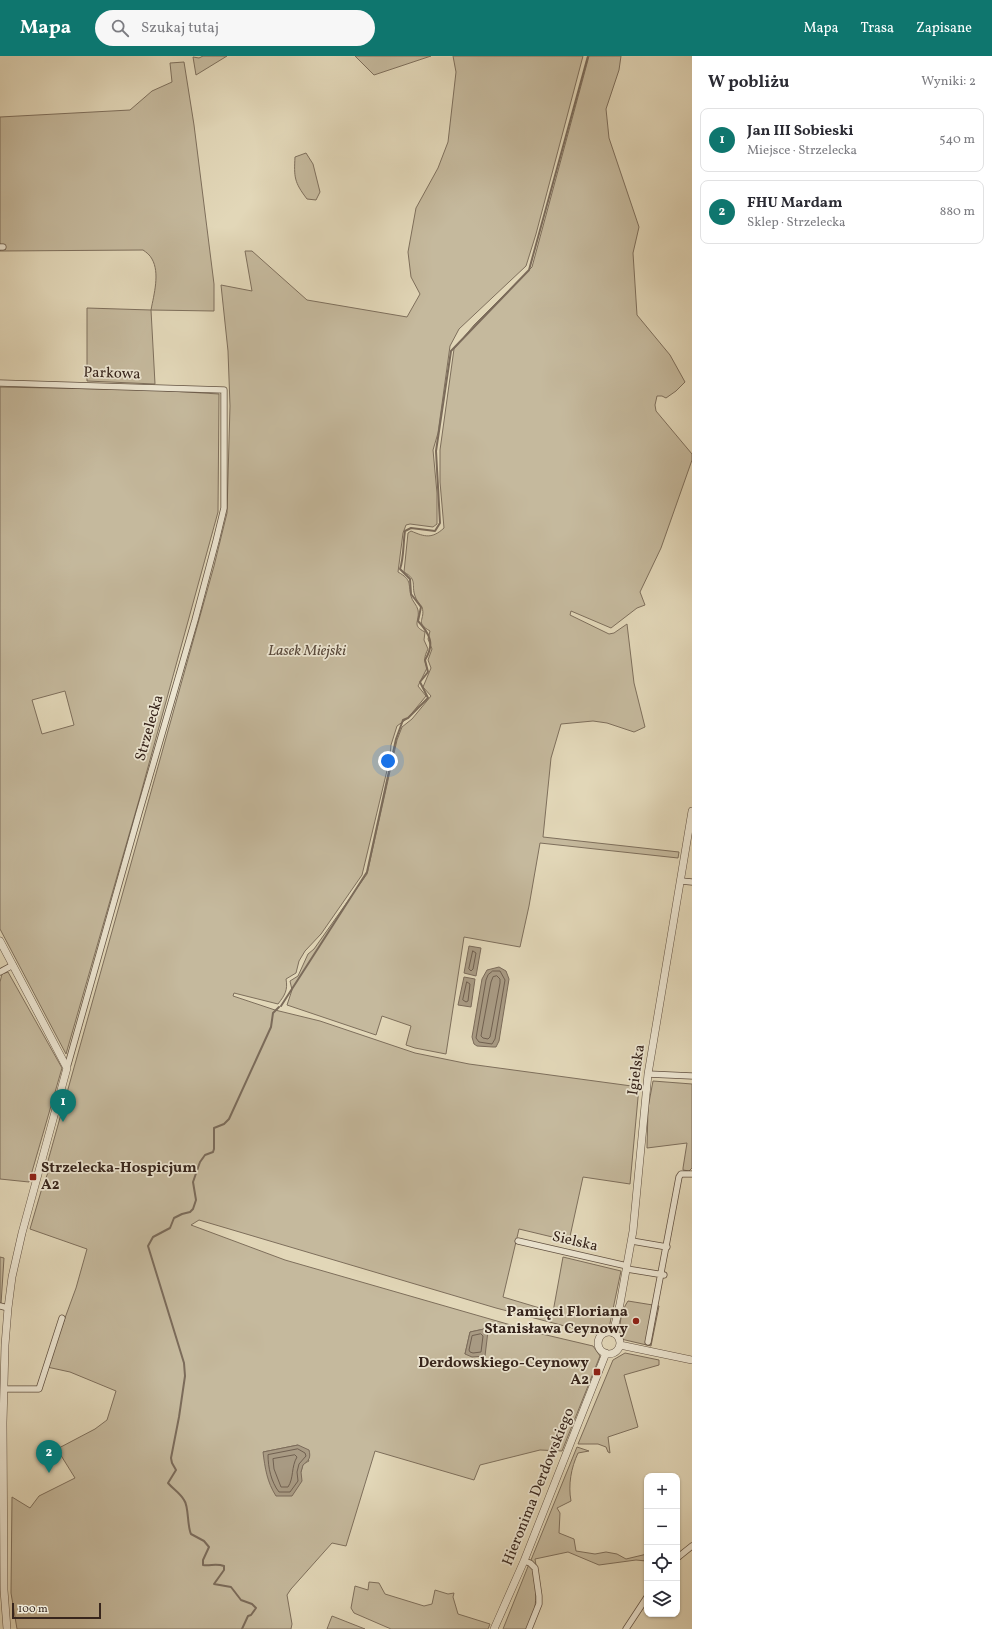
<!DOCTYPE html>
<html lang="pl">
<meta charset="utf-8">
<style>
body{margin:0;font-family:Vollkorn,serif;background:#f7f7f7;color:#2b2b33}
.controls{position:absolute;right:12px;bottom:12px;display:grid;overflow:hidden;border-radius:8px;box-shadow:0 1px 3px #0004}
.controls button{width:36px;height:36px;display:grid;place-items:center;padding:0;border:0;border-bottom:1px solid #e1e1e2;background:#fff;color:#2b2b33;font:20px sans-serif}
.scale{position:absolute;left:12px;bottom:10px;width:89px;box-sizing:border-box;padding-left:4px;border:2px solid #37251c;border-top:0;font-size:11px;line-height:14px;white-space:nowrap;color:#37251c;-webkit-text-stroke:3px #ece5d1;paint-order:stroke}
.you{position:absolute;left:388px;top:705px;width:14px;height:14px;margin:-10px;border:3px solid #fff;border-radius:50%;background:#1a73e8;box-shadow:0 0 0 6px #1a73e833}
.badge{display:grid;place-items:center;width:26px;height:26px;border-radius:50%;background:#0f766e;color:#fff;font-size:13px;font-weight:700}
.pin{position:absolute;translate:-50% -33px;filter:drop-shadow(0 1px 2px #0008)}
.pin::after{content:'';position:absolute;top:21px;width:14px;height:12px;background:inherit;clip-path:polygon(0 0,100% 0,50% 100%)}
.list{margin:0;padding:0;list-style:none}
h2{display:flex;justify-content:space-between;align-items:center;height:52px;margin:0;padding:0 16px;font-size:17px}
h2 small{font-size:13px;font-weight:400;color:#7c7c81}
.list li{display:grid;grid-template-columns:26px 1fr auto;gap:12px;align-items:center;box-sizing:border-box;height:64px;margin:0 8px 8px;padding:0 8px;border:1px solid #e1e1e2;border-radius:8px}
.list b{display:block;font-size:15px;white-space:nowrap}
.list p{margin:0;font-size:13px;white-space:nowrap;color:#7c7c81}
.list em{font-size:13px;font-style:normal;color:#7c7c81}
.icon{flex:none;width:22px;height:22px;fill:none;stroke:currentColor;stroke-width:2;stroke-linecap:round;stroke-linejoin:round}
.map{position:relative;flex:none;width:692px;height:1573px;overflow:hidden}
header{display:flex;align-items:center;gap:24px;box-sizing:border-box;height:56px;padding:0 20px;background:#0f766e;color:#fff}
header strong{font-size:19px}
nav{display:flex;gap:22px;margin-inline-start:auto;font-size:14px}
.search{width:280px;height:36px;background:#f7f7f7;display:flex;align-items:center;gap:10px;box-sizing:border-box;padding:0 14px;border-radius:22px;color:#7c7c81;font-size:15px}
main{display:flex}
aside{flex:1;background:#fff}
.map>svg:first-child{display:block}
.green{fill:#c5b99d;stroke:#7e6f5c;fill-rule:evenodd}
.water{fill:#a89a83;stroke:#7b6b5a}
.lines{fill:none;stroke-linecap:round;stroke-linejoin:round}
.shore{stroke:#706050;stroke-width:1}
.stream{stroke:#7b6b5a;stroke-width:2}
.minor-casing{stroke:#625243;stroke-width:7}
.tertiary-casing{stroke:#625243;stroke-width:8}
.minor{stroke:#ece5d1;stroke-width:5.5}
.tertiary{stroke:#ece5d1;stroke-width:7}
.poi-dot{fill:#8f2418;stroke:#ece5d1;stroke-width:1.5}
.labels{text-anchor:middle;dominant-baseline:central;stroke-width:3.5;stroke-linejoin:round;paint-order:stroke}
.street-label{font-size:15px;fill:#37251c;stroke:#ece5d1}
.park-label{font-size:15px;font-style:italic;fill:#5a4a3c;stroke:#ece5d1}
.poi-label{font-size:15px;font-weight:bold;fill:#37251c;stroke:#ece5d1;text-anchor:end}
</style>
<header>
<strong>Mapa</strong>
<div class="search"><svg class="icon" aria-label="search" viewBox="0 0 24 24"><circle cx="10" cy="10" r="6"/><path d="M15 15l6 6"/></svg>Szukaj tutaj</div>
<nav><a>Mapa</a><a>Trasa</a><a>Zapisane</a></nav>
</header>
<main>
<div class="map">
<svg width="692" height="1573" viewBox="0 0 692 1573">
<rect width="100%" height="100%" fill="#e2d7b8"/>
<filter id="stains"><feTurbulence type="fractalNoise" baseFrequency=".005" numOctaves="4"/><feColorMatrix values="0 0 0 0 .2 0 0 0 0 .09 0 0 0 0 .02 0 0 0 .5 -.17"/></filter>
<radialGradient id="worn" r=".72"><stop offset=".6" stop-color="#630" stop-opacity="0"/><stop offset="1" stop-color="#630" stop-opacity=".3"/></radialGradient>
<path class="green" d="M203,0H227L196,19L193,1L199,2Z
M355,0H431L374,19Z
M453,0H583L536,178L526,210L459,273L450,290L438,377L433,394L437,437V468L433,471L410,468L406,469L403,477L398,516C412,524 408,527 411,540C412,545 417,549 418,554C420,566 411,569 425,576L424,584L428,593C424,601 424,604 427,612L418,630L426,640L408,662L397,670L391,689L390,702L362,819L321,878L305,895L299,905L296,917L286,923C288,934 285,939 278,948L234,937L233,940L275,954L320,965L415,997L469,1008L639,1031L630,1128L583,1121L569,1185L519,1173L503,1241L553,1256L563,1201L621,1215L609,1272L599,1279L496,1252L199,1164L191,1169L285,1204L542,1278L593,1290L600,1300L562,1395L540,1394L480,1409L474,1424L375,1395L346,1490L332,1487L291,1533L287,1539L292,1568L291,1573H17L11,1537L12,1441L30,1452L39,1440L75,1422L57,1393L95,1373L107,1364L116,1335L70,1316L47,1311L76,1232L87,1193L30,1173L42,1132L49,1114L46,1112L214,510L227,457L230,350L228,295L221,229L252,235L245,195H252L307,244L407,261L420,238L411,221L408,196L416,152L438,112L448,86L456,16ZM484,1273L465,1298L470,1276ZM298,1389L309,1405L303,1408L301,1416L263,1396Z
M589,0H621L619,14L606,53L609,82L639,171L633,197L637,259L670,299L685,326L676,335L666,342L662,340H657L655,349L656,355L692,398V404L661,492L640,536L645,549L637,552L611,572L571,555L570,559L609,578L614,577L627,568L634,627L645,671L634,676L607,667L593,665L561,668L551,702L543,781L679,796L678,802L540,787L529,850L520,891L464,881L446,998L415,992L406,989L411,970L382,960L376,979L287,949L292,934L290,925L298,920L308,898L314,893L367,818L397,684L402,671L412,663L431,640L423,631L431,612L428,604L432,593L428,583L430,575C414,566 426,564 422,551C420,548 416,544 415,540C411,529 418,524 404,516L408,477L411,475C425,481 432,483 444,472L440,426V394L454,293L474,269L532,211Z
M184,6L194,69L214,228V255L151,254L155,328L87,325V252L151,254C154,238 160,217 152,203C150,199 146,196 143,194L0,195V61L130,54L152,35L172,26L170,7Z
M306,97L313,108L320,136L316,144L307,143C294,126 294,121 295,101Z
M0,331L154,334L219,338L218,456L139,744L66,998L0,873ZM65,635L74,669L42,678L32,644Z
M8,916L62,1012L29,1126L0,1123V926L2,918Z
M653,1025L692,1028V1112L689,1115L683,1114V1112L687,1087L647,1092L648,1052Z
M0,1201L4,1202L1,1248H0Z
M628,1245L659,1250L651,1290L621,1283C618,1271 621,1255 628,1245Z
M625,1297L659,1304V1309L624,1319L638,1371L608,1381L610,1397L608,1396L606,1391L598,1388H578L613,1304Z
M577,1391L589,1395L578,1397C571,1412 568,1429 571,1445L557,1452L560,1457L559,1477L574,1483L576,1495L595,1498L606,1496L617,1498L626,1503L647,1498V1510L646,1505L636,1504L599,1509L568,1496L535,1503L536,1509L531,1504Z
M529,1508C537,1515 537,1545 534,1555C533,1561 529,1568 526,1573H503Z
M369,1526L379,1527L385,1538L424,1550L432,1548L435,1534L448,1538L454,1537L453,1541L458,1558L490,1568L488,1573H391L354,1557L351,1552L355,1530L368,1534Z
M332,1560L365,1573H327Z"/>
<path class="water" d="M469,890L481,892L476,920L464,917Z
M499,911L506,915L509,923L499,985L496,991H493L477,990L474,988L472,981L482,923L487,914Z
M464,921L475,923L471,951L458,949Z
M484,1273L488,1275L485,1300L472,1301L465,1298L470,1276Z
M298,1389L309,1394C311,1402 309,1404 303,1409L301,1416L302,1425L292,1440H276C267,1426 265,1412 263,1396Z"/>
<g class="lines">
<path class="shore" d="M473,895L476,897L473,913L471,915L469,913Z
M493,915H500L505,924L495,983L492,988L479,986L476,982L486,924L488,919Z
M497,920L500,923V927L490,981L488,983L483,982L481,980L491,926L493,921Z
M467,926L470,928L468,945L466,946L463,944Z
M481,1278L483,1280L481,1296L473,1297L470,1296L469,1294L472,1280Z
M298,1393L305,1397L306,1400L299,1408L297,1416L298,1425L290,1436H279C271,1426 268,1411 268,1399Z
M295,1399L297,1401C291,1411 294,1422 288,1431H281L274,1413L273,1403Z"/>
<path class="stream" d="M281,950L367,816L396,683L403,664L408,662L428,642L420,626L428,616L425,604C435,588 430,578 418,565L421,551L411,538L410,523L400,513C404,502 403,488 405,475L411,472L435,475L440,467L436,395L451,295L529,214L588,0
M242,1573L248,1560L251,1559L256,1552L252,1548L241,1544L231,1531L214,1528L224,1514V1510C216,1507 211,1510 203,1509V1504L209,1491L204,1485L191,1478C187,1470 189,1450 184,1444C180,1437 173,1433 168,1427L176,1414L172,1407L171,1402L179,1361L185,1320L184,1307L148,1190L153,1181L170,1172L174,1162L182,1158L190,1156L193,1153L196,1144L193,1126L200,1106L205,1099L213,1096L214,1093V1072L224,1068L229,1063L271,971L273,957L279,951"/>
<g class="minor-casing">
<path id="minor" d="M0,191H3
M0,327L224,334V452L216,485L195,564L139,757L67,1012
M681,825L692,826
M0,916L13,909
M648,1018L692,1020
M518,1185L627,1210
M632,1185L667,1191
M627,1213L664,1219
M0,1250L8,1252
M648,1286L679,1121L681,1118H692
M4,1333H39L62,1262
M677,1502L692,1490
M524,1505L530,1507L535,1512L539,1540V1548L529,1573
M626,1573L647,1541"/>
</g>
<g class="tertiary-casing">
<path id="tertiary" d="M0,885L67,1012L22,1177L12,1221L8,1252L5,1289L3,1367L4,1534L7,1573
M598 1287a11 11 0 1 1 22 0a11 11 0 1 1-22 0Z
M613,1277L620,1248L633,1175L648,1018L692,755
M620,1289L692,1304
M494,1573L524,1505L606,1297"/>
</g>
<use href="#minor" class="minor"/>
<use href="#tertiary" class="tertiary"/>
</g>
<g class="poi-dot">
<rect x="29" y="1117" width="8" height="8" rx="2"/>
<circle cx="636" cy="1265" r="4"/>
<rect x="593" y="1312" width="8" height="8" rx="2"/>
</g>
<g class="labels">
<g class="street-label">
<text transform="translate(112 318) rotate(2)">Parkowa</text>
<text transform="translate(150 672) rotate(-74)">Strzelecka</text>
<text transform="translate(637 1014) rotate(-82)">Igielska</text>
<text transform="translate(575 1186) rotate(13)">Sielska</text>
<text transform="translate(539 1431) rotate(-68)">Hieronima Derdowskiego</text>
</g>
<g class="park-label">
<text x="307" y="595">Lasek Miejski</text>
</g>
<g class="poi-label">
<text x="41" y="1112" text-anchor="start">Strzelecka-Hospicjum<tspan x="41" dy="17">A2</tspan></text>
<text x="628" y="1256">Pamięci Floriana<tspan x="628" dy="17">Stanisława Ceynowy</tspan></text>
<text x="589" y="1307">Derdowskiego-Ceynowy<tspan x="589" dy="17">A2</tspan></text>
</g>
</g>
<rect width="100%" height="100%" filter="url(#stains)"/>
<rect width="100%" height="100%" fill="url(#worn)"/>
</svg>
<div class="controls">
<button>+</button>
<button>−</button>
<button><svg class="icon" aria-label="locate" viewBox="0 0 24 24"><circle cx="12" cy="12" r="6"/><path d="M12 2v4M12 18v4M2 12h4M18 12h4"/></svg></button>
<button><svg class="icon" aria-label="layers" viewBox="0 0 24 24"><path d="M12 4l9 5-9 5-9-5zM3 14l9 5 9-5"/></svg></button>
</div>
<div class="scale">100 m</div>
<div class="you"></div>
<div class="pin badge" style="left:63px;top:1066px">1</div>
<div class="pin badge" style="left:49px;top:1417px">2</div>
</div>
<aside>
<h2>W pobliżu<small>Wyniki: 2</small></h2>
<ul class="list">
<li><span class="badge">1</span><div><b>Jan III Sobieski</b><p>Miejsce · Strzelecka</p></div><em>540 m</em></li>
<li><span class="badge">2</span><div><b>FHU Mardam</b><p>Sklep · Strzelecka</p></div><em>880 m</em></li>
</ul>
</aside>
</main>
